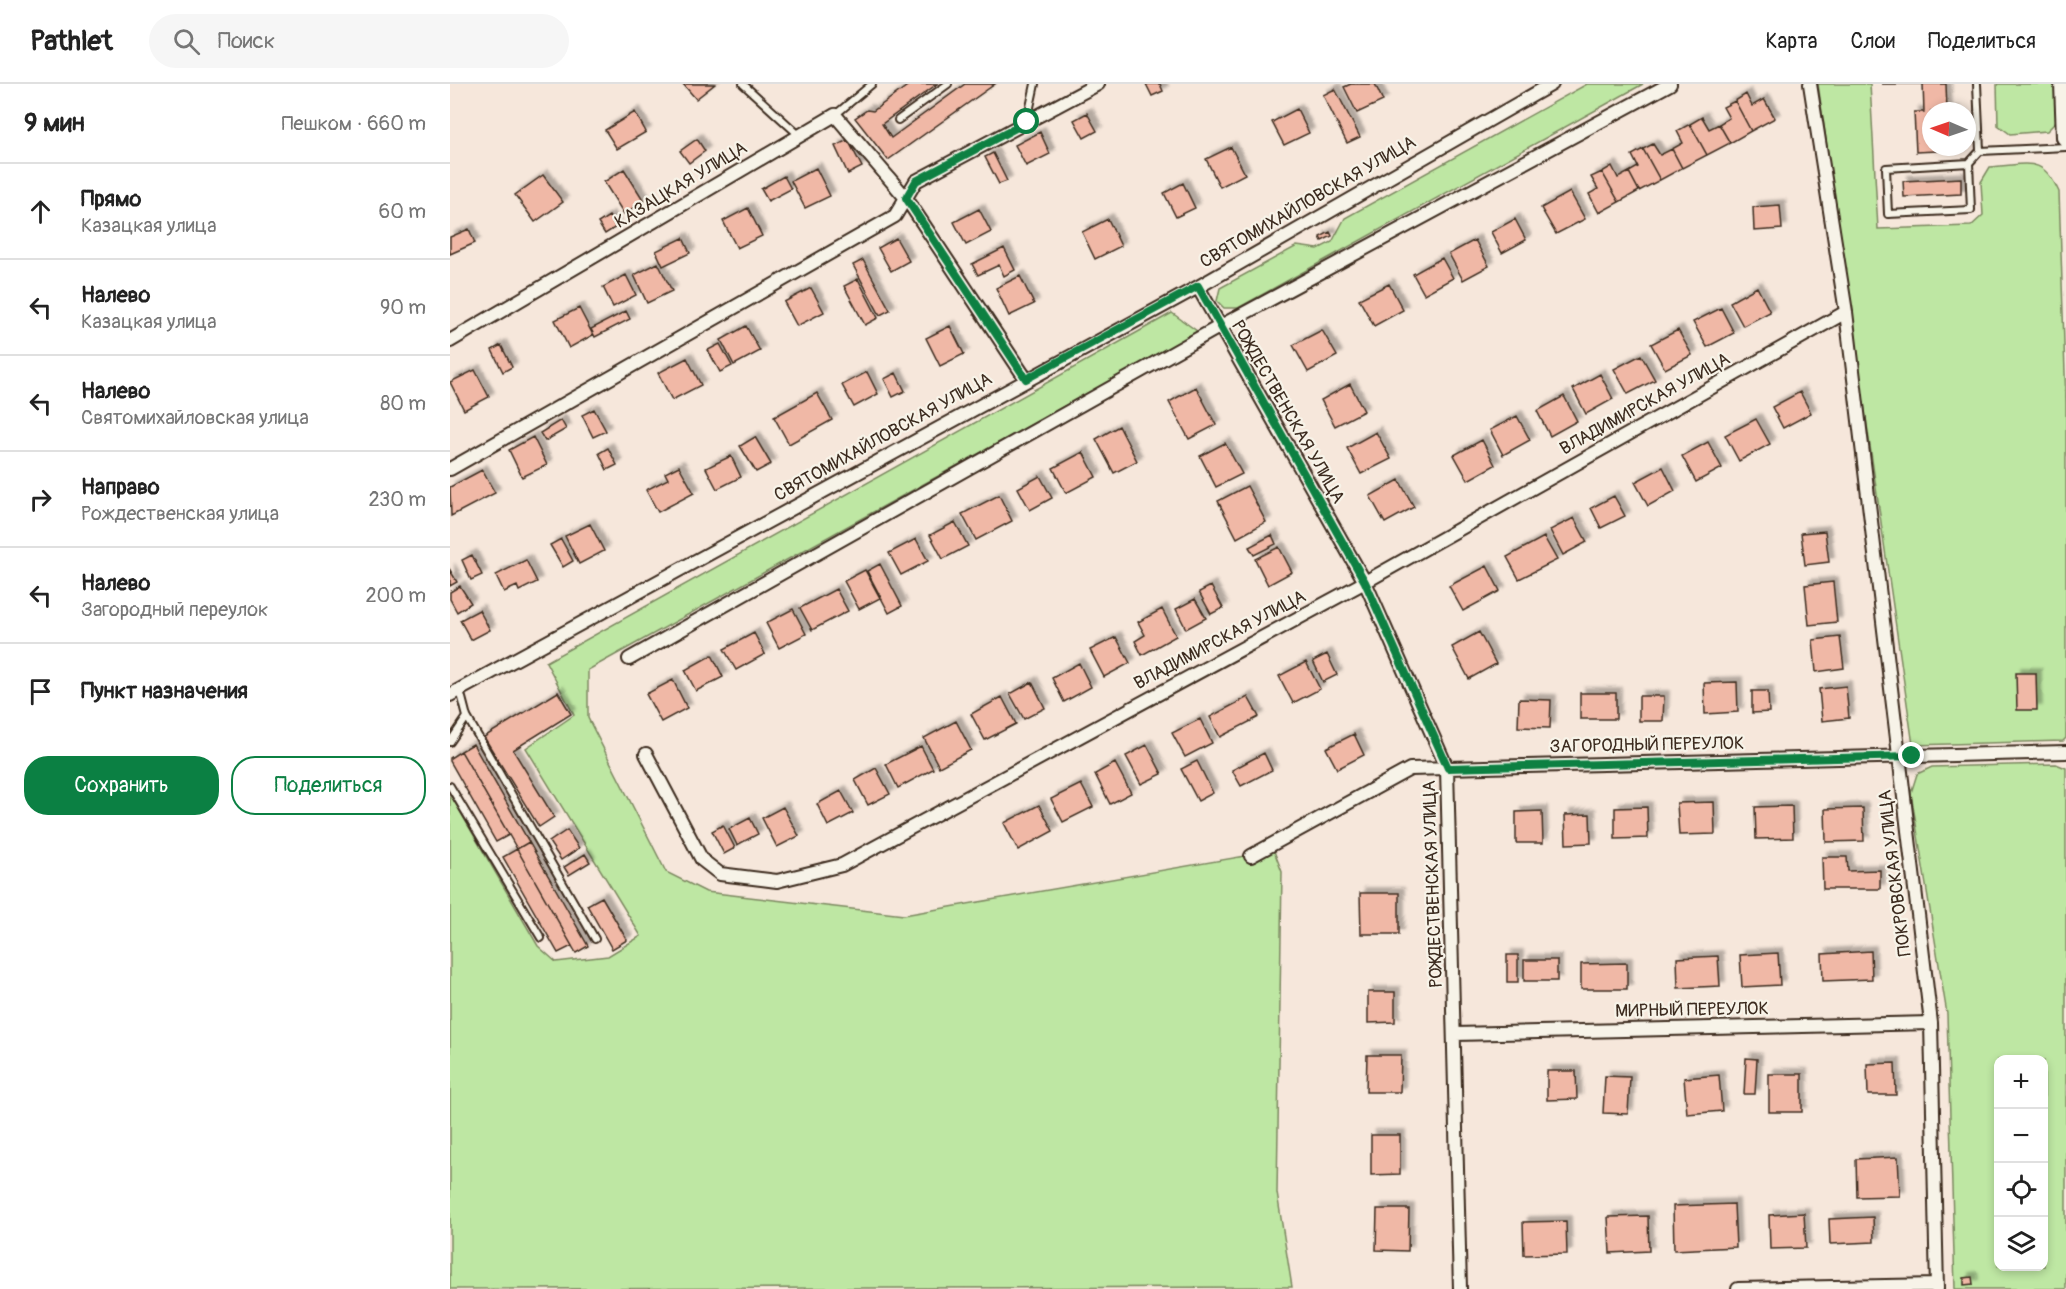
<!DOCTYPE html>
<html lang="ru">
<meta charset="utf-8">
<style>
body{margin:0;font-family:Pangolin,sans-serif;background:#f6f6f6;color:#222}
.controls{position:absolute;right:18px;bottom:18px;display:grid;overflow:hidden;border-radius:12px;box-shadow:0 3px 9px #0003}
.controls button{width:54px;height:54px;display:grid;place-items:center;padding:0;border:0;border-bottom:2px solid #e0e0e0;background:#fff;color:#222;font:30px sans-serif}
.compass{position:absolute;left:1472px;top:18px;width:54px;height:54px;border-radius:50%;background:#fff;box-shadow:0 3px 9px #0003;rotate:272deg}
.stop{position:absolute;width:18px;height:18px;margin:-14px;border:4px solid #0b8043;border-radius:50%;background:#fff}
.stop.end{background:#0b8043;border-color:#fff;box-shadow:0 2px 6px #0008}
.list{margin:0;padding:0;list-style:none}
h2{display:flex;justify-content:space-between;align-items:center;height:78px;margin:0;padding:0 24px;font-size:26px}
h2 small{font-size:20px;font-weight:400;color:#767676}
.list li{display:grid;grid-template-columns:39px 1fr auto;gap:18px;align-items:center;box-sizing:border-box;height:96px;padding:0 24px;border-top:2px solid #e0e0e0}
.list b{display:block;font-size:22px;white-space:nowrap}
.list p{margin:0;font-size:20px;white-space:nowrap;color:#767676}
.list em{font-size:20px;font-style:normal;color:#767676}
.actions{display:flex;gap:12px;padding:18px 24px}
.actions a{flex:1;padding:14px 0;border:2px solid #0b8043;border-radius:24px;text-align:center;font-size:21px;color:#0b8043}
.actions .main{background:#0b8043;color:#fff}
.icon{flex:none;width:33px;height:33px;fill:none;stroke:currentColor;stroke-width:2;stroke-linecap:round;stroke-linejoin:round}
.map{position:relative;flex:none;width:1616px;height:1205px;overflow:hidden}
header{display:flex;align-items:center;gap:36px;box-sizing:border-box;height:84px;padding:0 30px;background:#fff;border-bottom:2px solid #e0e0e0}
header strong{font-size:28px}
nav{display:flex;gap:33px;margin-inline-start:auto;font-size:21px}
.search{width:420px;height:54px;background:#f6f6f6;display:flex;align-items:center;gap:15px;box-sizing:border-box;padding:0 21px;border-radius:33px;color:#767676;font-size:22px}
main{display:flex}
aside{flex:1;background:#fff}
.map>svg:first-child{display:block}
.green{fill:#bee7a3;stroke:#7c8860;stroke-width:1.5;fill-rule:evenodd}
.building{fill:#f0b8a6;stroke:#3b2a1e;stroke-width:1.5;filter:url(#shadow)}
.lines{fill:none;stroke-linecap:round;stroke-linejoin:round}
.lane-casing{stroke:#3b2a1e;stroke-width:10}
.street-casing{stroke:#3b2a1e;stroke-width:16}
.secondary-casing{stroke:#3b2a1e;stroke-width:22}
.lane{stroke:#f7f3e8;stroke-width:6}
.street{stroke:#f7f3e8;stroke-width:12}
.secondary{stroke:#f7f3e8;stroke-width:18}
.route{stroke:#0b8043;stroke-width:8}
.labels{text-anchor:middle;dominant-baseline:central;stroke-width:4.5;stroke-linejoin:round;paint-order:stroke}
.street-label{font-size:18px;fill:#3b2a1e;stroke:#f7f3e8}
</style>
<header>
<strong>Pathlet</strong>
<div class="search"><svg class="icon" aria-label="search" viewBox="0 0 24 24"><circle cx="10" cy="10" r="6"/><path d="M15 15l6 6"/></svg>Поиск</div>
<nav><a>Карта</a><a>Слои</a><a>Поделиться</a></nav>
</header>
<main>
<aside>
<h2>9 мин<small>Пешком · 660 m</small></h2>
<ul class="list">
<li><svg class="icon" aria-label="ahead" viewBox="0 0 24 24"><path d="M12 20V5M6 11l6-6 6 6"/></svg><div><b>Прямо</b><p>Казацкая улица</p></div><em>60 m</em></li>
<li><svg class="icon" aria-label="left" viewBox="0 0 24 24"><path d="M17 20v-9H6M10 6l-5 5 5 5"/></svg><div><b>Налево</b><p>Казацкая улица</p></div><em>90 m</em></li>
<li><svg class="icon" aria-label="left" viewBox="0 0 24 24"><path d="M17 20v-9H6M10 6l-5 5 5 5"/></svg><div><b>Налево</b><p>Святомихайловская улица</p></div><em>80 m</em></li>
<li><svg class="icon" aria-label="right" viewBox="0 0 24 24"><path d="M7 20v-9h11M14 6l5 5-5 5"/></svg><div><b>Направо</b><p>Рождественская улица</p></div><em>230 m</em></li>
<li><svg class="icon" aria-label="left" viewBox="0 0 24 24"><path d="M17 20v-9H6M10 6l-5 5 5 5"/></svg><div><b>Налево</b><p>Загородный переулок</p></div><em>200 m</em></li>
<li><svg class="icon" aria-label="arrive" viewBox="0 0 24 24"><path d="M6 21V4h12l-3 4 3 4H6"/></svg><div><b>Пункт назначения</b></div></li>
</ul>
<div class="actions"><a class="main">Сохранить</a><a>Поделиться</a></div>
</aside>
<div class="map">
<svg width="1616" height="1205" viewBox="0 0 1616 1205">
<defs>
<filter id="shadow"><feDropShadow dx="5" dy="-5" stdDeviation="1.5" flood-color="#0004"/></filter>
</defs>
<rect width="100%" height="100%" fill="#f6e7db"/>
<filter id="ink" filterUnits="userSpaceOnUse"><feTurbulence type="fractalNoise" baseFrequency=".0167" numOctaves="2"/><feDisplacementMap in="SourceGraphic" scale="12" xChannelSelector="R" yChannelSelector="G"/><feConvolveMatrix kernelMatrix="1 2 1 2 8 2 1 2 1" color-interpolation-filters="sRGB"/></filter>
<g filter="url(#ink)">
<path class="green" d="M1137,0H1193L788,224H774L767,217L770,204L847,162L868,165L882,158L895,134Z
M1368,0H1420L1428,145L1521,142L1533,131L1531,98L1540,83C1577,81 1592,70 1609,108L1616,319V654L1613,657L1463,661Z
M1547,0H1605L1606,38L1597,47L1560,50L1548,41Z
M722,229L751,250L618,320L138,586V634L216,788L256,808L454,831L824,767L832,788L827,1109L842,1203L0,1205V710L88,862L106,878L158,872L191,852L76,664L124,631L96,578Z
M1606,680L1616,684V1205H1505L1497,930L1461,709L1467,690L1482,683ZM1548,976H1594V1182H1548Z"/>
<path class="building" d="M233,0H265L246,15Z
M460,0H487L432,40L441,54L515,0H545L438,76L405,34L417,26L423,27Z
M696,0H710L713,7L702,12Z
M901,0H925L933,17L907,29L894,3Z
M1432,0H1496L1497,27H1506H1481V63H1507L1508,66L1466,68L1464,28H1474L1473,0Z
M885,5L910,53L897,59L873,11Z
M1296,10L1302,22L1314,15L1325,34L1301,47L1285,17Z
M1285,17L1301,47L1280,59L1269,40L1279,34L1273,23Z
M847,25L859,49L834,61L822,38Z
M185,28L196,48L167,65L155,46Z
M637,29L647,47L634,54L624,36Z
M1252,33L1259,45L1269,40L1280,59L1257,71L1240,40Z
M1240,40L1257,71L1232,84L1222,65L1233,59L1227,47Z
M590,48L600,70L576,82L565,61Z
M247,55L255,67L239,79L230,67Z
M398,56L412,83L398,90L385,62Z
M1203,60L1210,71L1222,65L1232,84L1210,96L1193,65Z
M781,63L795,90L770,103L756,75Z
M1193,65L1210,96L1189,107L1179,88L1188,83L1182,71Z
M543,69L557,97L549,100L535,73Z
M1162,82L1168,94L1179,88L1189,107L1169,118L1152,88Z
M366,84L380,112L355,124L341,97Z
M174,85L194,117L174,130L154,98Z
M1152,88L1169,118L1149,129L1139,110L1148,105L1141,93Z
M93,91L113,118L85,138L65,111Z
M334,92L341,105L318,117L311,105Z
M1511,94V110L1454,113L1453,97Z
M733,99L745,124L726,133L714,109Z
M1120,108L1135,135L1106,150L1091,124Z
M1330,121L1332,145L1304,147L1303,123Z
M298,124L312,152L287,164L273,137Z
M529,125L541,148L516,161L504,138Z
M159,132L166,143L155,150L148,139Z
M658,135L671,162L645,175L632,148Z
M1065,135L1076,156L1052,169L1041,148Z
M19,145L25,159L0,170V153Z
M880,148L882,152L872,157L870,153Z
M233,154L240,169L213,182L206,167Z
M446,154L459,177L441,187L428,164Z
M1025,156L1039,182L1013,196L999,170Z
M554,164L565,186L554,192L549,181L528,191L522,180Z
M992,174L1003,194L974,210L963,190Z
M413,176L440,226L430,231L403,181Z
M208,179L222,207L197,219L184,191Z
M176,191L186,211L163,223L153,203Z
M570,192L584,220L559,232L546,204Z
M408,195L428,234L415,241L394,202Z
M939,200L953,226L924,242L909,215Z
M1307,203L1320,228L1293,242L1280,218Z
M361,204L374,228L347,242L334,218Z
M129,224L143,251L119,264L105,236Z
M1271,224L1284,249L1257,263L1243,238Z
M176,227L180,235L145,253L141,245Z
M296,242L310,267L284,281L271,256Z
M500,242L514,270L490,282L476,254Z
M872,246L887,272L858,288L843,261Z
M1228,246L1242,271L1215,285L1201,260Z
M270,260L282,282L270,288L258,266Z
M51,261L62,283L53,288L42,266Z
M1191,271L1205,296L1178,310L1164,285Z
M237,274L251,301L222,316L208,289Z
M25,286L39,313L14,326L0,298Z
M417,288L428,310L404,323L392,301Z
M446,289L455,307L443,313L434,295Z
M1150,290L1163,315L1136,330L1123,305Z
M900,300L914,327L885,342L871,316Z
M746,303L766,341L739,355L719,318Z
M1350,308L1361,329L1333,344L1322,323Z
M367,309L382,336L339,360L324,333Z
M1114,312L1127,337L1100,352L1087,327Z
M144,325L156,347L143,353L132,331Z
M1067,332L1080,356L1053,371L1040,346Z
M1306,335L1320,360L1289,377L1275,351Z
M111,336L116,345L95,357L90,349Z
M669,342L687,377L664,389L646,355Z
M926,348L941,375L911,390L897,364Z
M83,353L97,381L72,393L59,366Z
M305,353L321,380L306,388L290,362Z
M1032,356L1045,381L1018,396L1004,371Z
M1258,358L1272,384L1246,398L1232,372Z
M775,359L792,390L766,403L750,372Z
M158,364L167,381L157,386L149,369Z
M633,368L646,393L616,409L603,384Z
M281,372L291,393L267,405L256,384Z
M229,382L244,409L208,428L196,406L218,395L215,389Z
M1213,383L1225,407L1198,422L1185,398Z
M32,386L45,409L1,432L0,403Z
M590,392L602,414L580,426L568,404Z
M949,396L964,423L935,439L920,412Z
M797,402L816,438L787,454L768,417Z
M549,411L562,437L526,456L512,430Z
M1164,412L1175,432L1151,444L1141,424Z
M1124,434L1137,458L1113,471L1100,446Z
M505,438L518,462L493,475L480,451Z
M140,440L154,467L129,480L115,452Z
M1375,447L1379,478L1355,481L1351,449Z
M822,451L826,460L804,471L799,463Z
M1094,453L1107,476L1069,495L1057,473Z
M111,455L123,477L113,483L100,461Z
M466,455L478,477L451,491L439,469Z
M829,463L842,488L818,501L805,475Z
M22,471L32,491L21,496L12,476Z
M76,476L87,498L69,507L67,502L54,508L46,491Z
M430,480L452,522L439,529L417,487Z
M1037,482L1050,507L1013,527L999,502Z
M0,486L7,498L0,502Z
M415,486L430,514L409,525L394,497Z
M1383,498L1387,538L1359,541L1355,501Z
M10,502L21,519L7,528L0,515V508Z
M761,502L773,524L761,530L749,508Z
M386,505L398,527L362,546L350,524Z
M745,515L756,534L736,545L726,525Z
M343,525L356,550L329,564L316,539Z
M712,525L726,552L692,571L685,557L695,551L688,538Z
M29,526L40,546L21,556L10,536Z
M1029,548L1046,580L1019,595L1002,563Z
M304,549L315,570L286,586L274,565Z
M666,553L680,579L654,593L640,566Z
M1390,553L1394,584L1366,588L1363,556Z
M877,570L887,591L873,598L863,577Z
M262,571L273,593L246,607L235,586Z
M856,578L870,605L843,619L829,592Z
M629,579L641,603L614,618L602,594Z
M1566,589H1586L1587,626H1567Z
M223,596L237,624L211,638L196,610Z
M582,598L595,624L574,635L560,610Z
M1287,598L1288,628L1255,630L1254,599Z
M1396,602L1399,634L1372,637L1369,605Z
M1302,607H1318L1319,628L1302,629Z
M108,608L121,630L63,666L104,733L89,743L34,653Z
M1130,609H1166V635H1130Z
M1189,612H1214L1213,637H1189Z
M552,613L566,640L535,656L521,630Z
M798,613L809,633L770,653L760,633Z
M1069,615L1101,616L1100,644L1068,643Z
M750,635L762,659L735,673L722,649Z
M506,637L521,666L489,683L474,654Z
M904,650L914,671L887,685L876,664Z
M23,660L79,758L67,765L11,667Z
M697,661L712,690L691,700L676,672Z
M471,662L483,685L448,704L436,680Z
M11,667L59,751L46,758L0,677V674Z
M814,669L822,686L791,702L782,686Z
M747,677L763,709L748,717L731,685Z
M665,679L681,709L660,720L645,690Z
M426,684L440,710L418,721L405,696Z
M631,700L643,723L613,738L601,715Z
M391,707L403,729L378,742L367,720Z
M1264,718L1265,750L1229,751L1227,719Z
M589,721L603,747L568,766L554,739Z
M1342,722L1343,754L1306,755L1305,723Z
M333,723L349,752L327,763L312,734Z
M1197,723L1198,754L1165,755V724Z
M1413,724L1414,757L1376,758L1375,725Z
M1092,727L1093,759H1066V728Z
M1140,730L1141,759L1116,760L1115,731Z
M300,734L308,750L287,761L279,745Z
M273,741L285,764L274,770L262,747Z
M117,746L129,764L111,776L99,758Z
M79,758L138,862L126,869L67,765Z
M67,765L122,862L108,869L53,773Z
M135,770L140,778L119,791L114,783Z
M1372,773H1397L1398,787L1430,786V805H1373Z
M910,809H949V850H911Z
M152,813L177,856L162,865L137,821Z
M1421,867L1422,895L1373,897L1372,870Z
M1328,869L1330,901L1292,903L1290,871Z
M1057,871H1068V898H1057Z
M1268,872L1270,902L1228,904L1227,874Z
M1074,876H1107V897H1074Z
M1177,879V905H1131V880Z
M918,908H945V938L918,939Z
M917,971H951L950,1008H916Z
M1296,974L1307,975L1305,1010H1294Z
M1445,979L1446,1011H1418L1417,980Z
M1097,987H1126L1127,1015L1097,1016Z
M1319,990H1352V1028H1319Z
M1269,991L1272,1027L1237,1030L1234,994Z
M1155,992L1180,993L1178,1030L1153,1029Z
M921,1051H950V1090L921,1091Z
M1448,1073L1450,1112L1407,1113L1406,1075Z
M1284,1120L1286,1163L1224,1166L1223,1122Z
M927,1125H959L958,1167L926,1166Z
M1354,1129L1356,1164L1320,1165L1319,1131Z
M1198,1132L1199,1167L1160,1169L1158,1133Z
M1423,1133L1424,1158L1380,1160L1379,1135Z
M1116,1137L1117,1170L1074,1171L1073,1138Z
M1522,1193L1523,1200L1514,1201V1194Z"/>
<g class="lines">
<g class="lane-casing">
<path id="lane" d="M293,0L349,51
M1527,0L1530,67L1616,63
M385,31L422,0
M448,36L498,0
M577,37L585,0
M1519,79L1436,84L1438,130L1521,126L1519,79L1530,67
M10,606L17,633L145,855
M0,658L17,633
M0,702L91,854"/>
</g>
<g class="street-casing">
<path id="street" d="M1360,0L1396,228L1481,939L1487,1205
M748,203L915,498L997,684L1010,1205
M0,257L385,31L456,114L576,295
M0,385L445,132L466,97L648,0
M179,575L769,243L1220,0
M0,611L748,203L1102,0
M196,670L252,776L270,790L327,797L392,781L915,498L1396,228
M801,772L960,685L1616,668
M1005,950L1481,939
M1288,1205L1487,1201"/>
</g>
<g class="secondary-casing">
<path id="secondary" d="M1614,0L1616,53"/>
</g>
<use href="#lane" class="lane"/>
<use href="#street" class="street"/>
<use href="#secondary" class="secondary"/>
</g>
</g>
<g class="lines" filter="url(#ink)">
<path class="route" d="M577,38L466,97L456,114L576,295L748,202L915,498L998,684L1462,672"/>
</g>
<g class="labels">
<g class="street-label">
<text transform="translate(231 101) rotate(-31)">КАЗАЦКАЯ УЛИЦА</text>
<text transform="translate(858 118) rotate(-30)">СВЯТОМИХАЙЛОВСКАЯ УЛИЦА</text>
<text transform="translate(1195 320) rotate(-29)">ВЛАДИМИРСКАЯ УЛИЦА</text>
<text transform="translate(838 328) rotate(60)">РОЖДЕСТВЕНСКАЯ УЛИЦА</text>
<text transform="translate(433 353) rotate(-29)">СВЯТОМИХАЙЛОВСКАЯ УЛИЦА</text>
<text transform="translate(770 556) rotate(-28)">ВЛАДИМИРСКАЯ УЛИЦА</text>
<text transform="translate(1197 661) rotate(-1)">ЗАГОРОДНЫЙ ПЕРЕУЛОК</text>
<text transform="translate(1445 789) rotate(-97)">ПОКРОВСКАЯ УЛИЦА</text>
<text transform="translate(983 800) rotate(-92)">РОЖДЕСТВЕНСКАЯ УЛИЦА</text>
<text transform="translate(1242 926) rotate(-1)">МИРНЫЙ ПЕРЕУЛОК</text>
</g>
</g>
</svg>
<div class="controls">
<button>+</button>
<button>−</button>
<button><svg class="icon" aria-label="locate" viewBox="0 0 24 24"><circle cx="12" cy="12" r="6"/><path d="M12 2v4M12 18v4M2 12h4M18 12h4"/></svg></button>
<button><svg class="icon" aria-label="layers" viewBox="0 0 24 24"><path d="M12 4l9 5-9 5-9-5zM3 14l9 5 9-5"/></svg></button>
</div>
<svg class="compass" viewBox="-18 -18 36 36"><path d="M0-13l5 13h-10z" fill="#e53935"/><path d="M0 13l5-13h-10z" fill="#767676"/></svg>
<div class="stop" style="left:577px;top:38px"></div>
<div class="stop end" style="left:1462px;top:672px"></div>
</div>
</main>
